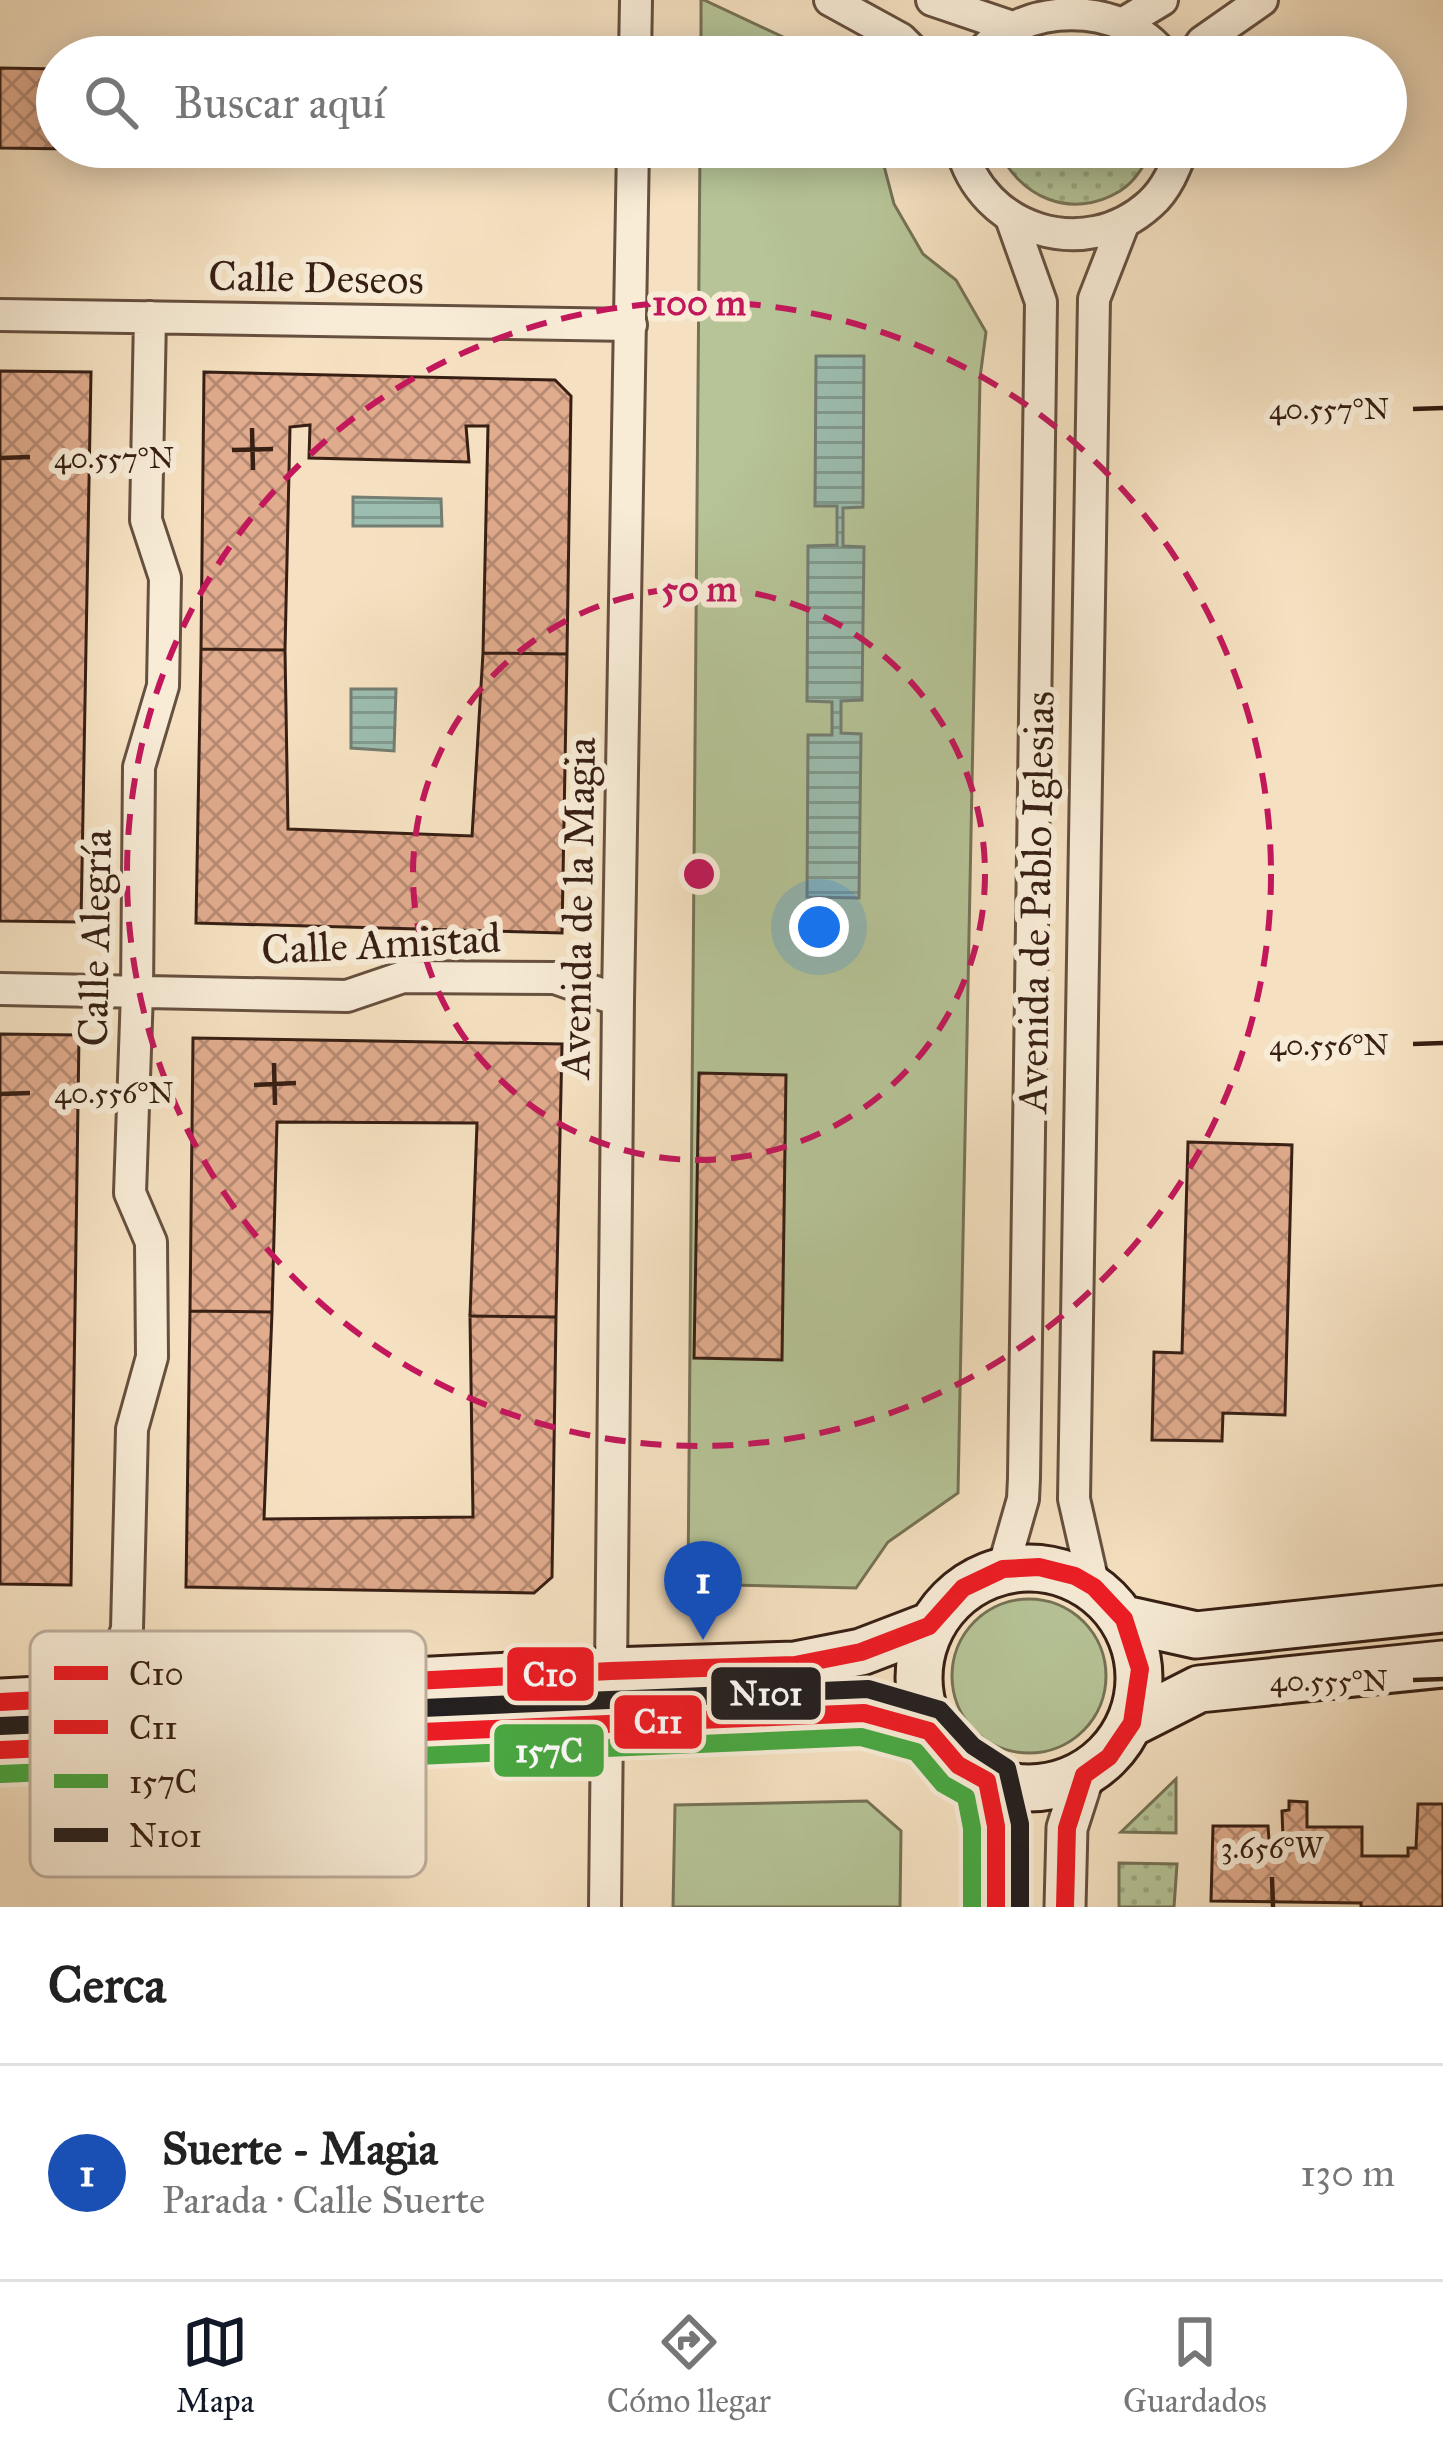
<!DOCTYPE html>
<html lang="es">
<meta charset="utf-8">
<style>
body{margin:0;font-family:"IM FELL Great Primer",serif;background:#f2f2f2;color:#222}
.you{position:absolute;left:819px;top:927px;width:42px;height:42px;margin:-30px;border:9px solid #fff;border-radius:50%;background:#1a73e8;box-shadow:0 0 0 18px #1a73e833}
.badge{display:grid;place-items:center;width:78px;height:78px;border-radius:50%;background:#111827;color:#fff;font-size:39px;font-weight:700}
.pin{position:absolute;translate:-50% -99px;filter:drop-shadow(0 3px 6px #0008)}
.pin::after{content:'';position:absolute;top:63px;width:42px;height:36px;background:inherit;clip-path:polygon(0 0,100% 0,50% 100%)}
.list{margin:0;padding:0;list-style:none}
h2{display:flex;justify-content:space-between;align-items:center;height:156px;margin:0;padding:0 48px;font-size:51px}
h2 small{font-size:39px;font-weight:400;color:#767676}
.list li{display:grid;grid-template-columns:78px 1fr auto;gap:36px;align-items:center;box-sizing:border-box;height:216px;padding:0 48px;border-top:3px solid #e0e0e0}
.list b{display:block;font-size:45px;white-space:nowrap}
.list p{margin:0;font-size:39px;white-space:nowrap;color:#767676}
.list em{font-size:39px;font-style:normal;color:#767676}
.icon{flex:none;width:66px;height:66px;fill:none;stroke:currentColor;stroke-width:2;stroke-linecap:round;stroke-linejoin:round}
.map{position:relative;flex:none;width:1443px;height:1907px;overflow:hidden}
.search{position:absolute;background:#fff;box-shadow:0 6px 30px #0003;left:36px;right:36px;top:36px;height:132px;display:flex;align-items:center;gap:30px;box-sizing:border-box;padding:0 42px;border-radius:66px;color:#767676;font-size:45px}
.sheet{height:372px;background:#fff}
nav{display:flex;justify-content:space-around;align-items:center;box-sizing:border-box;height:168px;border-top:3px solid #e0e0e0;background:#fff;font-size:33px;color:#767676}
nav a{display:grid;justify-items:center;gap:6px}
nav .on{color:#111827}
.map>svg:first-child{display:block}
.green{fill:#b6c497;stroke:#767256;stroke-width:3}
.garden{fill:url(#garden-dots);stroke:#767256;stroke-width:3}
.water{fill:url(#water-rules);stroke:#747e72;stroke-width:3}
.building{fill:url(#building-cross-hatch);stroke:#371f14;stroke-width:3}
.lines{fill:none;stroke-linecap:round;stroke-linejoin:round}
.minor-casing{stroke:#66503f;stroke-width:36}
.tertiary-casing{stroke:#66503f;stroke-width:45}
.secondary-casing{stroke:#371f14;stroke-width:51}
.minor{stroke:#f8ecd7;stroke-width:30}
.tertiary{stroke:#f8ecd7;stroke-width:39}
.secondary{stroke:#f8ecd7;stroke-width:45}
.bus-1-casing{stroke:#f8ecd7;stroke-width:27}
.bus-2-casing{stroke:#f8ecd7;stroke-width:27}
.bus-3-casing{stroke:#f8ecd7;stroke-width:27}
.bus-4-casing{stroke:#f8ecd7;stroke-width:27}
.bus-1{stroke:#ee1c25;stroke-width:18}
.bus-2{stroke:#ee1c25;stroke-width:18}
.bus-3{stroke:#48a842;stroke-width:18}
.bus-4{stroke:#231f20;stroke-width:18}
.ticks{fill:none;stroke:#371f14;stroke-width:4.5}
.ring{fill:none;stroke:#c2185b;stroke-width:6;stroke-dasharray:21 15}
.labels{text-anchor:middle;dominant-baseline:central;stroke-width:12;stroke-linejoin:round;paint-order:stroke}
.street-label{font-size:42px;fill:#371f14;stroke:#f8ecd7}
.key{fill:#f8ecd7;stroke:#beae9c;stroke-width:3}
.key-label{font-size:33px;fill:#371f14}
.ticks-label{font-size:30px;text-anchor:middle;fill:#371f14;stroke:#f8ecd7;stroke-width:12;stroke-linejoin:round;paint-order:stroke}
.centre{fill:#c2185b;stroke:#f8ecd7;stroke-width:6}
.ring-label{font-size:36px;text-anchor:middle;font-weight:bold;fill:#c2185b;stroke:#f8ecd7;stroke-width:12;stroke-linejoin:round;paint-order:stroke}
.line-badge{stroke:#f8ecd7;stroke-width:4.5}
.badge-label{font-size:33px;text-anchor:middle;font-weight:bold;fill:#fff}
</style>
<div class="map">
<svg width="1443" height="1907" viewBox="0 0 1443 1907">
<defs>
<pattern id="garden-dots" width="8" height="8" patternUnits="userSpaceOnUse" patternTransform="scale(3)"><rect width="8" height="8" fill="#b6c497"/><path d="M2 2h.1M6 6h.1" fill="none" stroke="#9da881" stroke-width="1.8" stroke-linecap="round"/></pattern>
<pattern id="water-rules" width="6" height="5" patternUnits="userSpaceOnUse" patternTransform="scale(3)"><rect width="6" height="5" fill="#9cbeb1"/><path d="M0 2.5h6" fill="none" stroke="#809a8f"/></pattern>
<pattern id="building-cross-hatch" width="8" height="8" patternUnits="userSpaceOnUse" patternTransform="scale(3)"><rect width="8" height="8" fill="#e1ac8e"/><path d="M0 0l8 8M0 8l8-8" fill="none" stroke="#b78b73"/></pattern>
</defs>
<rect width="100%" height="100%" fill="#f5e1c1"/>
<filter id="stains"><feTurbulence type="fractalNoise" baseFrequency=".00167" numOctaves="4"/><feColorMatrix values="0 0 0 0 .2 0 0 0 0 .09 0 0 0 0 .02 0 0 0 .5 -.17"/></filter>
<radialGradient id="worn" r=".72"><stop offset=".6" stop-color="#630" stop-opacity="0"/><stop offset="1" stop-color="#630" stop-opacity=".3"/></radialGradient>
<path class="green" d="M701,0H704L826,57H701Z
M700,147H879L894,204L923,254L956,280L986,332L980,378L958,1493L888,1542L856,1588L688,1584Z
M952 1676a77 77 0 1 1 154 0a77 77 0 1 1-154 0Z
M867,1801L901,1831L900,1907H673L675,1805Z"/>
<path class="garden" d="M1060,42C1083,42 1103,42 1122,57H1028L1035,51Z
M997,147H1153C1145,164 1136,181 1120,191C1071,221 1018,197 997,147Z
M1176,1779V1833L1121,1832Z
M1119,1863L1177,1864L1174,1907H1119Z"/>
<path class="water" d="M816,356H864L863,507L843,508V546L864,547L862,700L841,701V733L861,734L859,898L807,897L808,735H832V702L807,701L808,546L837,545V506H815Z
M353,497L441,499L442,526H353Z
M351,689H396L394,751L351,748Z"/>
<path class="building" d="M0,68L57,69V147H573V156L0,148Z
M0,371L91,372L81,922L0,921Z
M0,371L91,372L81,922L0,921Z
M204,372L555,380L571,396L567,654L483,653L488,426H466L469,462L309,458L310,425L290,427L285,650L201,649Z
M201,649L285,650L288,829L472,836L483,653L567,654L562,933L196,923Z
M0,1034L79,1035L71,1585L0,1584Z
M193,1038L562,1044L556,1317L470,1316L477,1123L277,1122L272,1312L190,1311Z
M699,1073L786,1075L782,1360L694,1358Z
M1188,1142L1292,1145L1285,1415L1223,1413L1222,1441L1152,1440L1154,1352L1182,1353Z
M190,1311L272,1312L264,1519L473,1517L470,1316L556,1317L552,1577L534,1593L186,1587Z
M1289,1801L1307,1802V1827H1362V1856H1408V1848H1416L1418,1804H1443V1907H1361V1903L1211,1901L1213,1826H1268L1269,1840L1283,1839L1282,1811L1289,1810Z"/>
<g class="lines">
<g class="minor-casing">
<path id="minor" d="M830,0L901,39L919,57
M932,0L1009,26
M1127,21L1162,0
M635,57L636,0
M978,57C1020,0 1123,0 1165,57
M1192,57L1202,42L1262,0
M961,147C982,231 1085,263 1150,204C1167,189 1175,168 1183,147
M0,315L631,325
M0,989L347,996L403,977L555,978L618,1000
M1003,1569L1023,1499L1024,1478L1041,302L1011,218
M1094,1587L1074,1499L1094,299L1124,222
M611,1671L618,1000L633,147
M97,1697L112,1672L127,1629L132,1429L152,1357L151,1242L130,1193L137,992L139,767L163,686L165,578L146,520L150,317
M605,1907L607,1724"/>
</g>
<g class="tertiary-casing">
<path id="tertiary" d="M987,1781L996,1826V1907
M1065,1907L1067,1828L1084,1775"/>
</g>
<g class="secondary-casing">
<path id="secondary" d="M919 1678a110 110 0 1 1 220 0a110 110 0 1 1-220 0Z
M1124,1619L1196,1635L1443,1609
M0,1702L611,1671L795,1665L861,1652L929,1626
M1132,1723L1199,1689L1443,1664
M0,1750L822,1713H864L929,1731"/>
</g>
<use href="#minor" class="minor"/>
<use href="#tertiary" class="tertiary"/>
<use href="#secondary" class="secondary"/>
<g class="bus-1-casing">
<path id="bus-1" d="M0,1702L611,1671L795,1665L861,1652L929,1626L963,1588L1003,1569L1039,1567L1075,1576L1094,1587L1124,1619L1140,1669L1132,1723L1109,1757L1084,1775L1067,1828L1065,1907"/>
</g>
<g class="bus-2-casing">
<path id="bus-2" d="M0,1750L864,1713L929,1731L958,1765L987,1781L996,1826V1907"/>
</g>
<g class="bus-3-casing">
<path id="bus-3" d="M1,1774L861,1737L916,1752L943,1784L966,1797L972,1828V1907"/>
</g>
<g class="bus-4-casing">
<path id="bus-4" d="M0,1726L868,1689L940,1710L973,1746L1007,1768L1020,1824V1907"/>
</g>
<use href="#bus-1" class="bus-1"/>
<use href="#bus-2" class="bus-2"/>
<use href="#bus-3" class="bus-3"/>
<use href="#bus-4" class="bus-4"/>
</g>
<path class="ticks" d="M1413,409L1443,408M252,428L253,470M232,450L273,449M0,458L30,457M1413,1044L1443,1043M274,1063L275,1105M254,1085L296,1083M0,1094L30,1093M1413,1680L1443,1679M1272,1877L1273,1907"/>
<g class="ring">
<circle cx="699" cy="874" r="286"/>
<circle cx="699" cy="874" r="572"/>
</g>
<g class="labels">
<g class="street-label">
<text transform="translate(316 278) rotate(1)">Calle Deseos</text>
<text transform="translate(1036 902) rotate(-89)">Avenida de Pablo Iglesias</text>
<text transform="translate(578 908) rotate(-89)">Avenida de la Magia</text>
<text transform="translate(95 938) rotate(-89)">Calle Alegría</text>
<text transform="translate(381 944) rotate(-3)">Calle Amistad</text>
</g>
</g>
<rect x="30" y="1631" width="396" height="246" rx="18" class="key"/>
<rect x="54" y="1666" width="54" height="14" fill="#ee1c25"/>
<rect x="54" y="1720" width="54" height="14" fill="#ee1c25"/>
<rect x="54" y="1774" width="54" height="14" fill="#48a842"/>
<rect x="54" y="1828" width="54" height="14" fill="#231f20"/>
<g class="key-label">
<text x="129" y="1685">C10</text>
<text x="129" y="1739">C11</text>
<text x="129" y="1793">157C</text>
<text x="129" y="1847">N101</text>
</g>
<g class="ticks-label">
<text x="1329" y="419">40.557°N</text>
<text x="114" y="468">40.557°N</text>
<text x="1329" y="1055">40.556°N</text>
<text x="114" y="1103">40.556°N</text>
<text x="1329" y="1691">40.555°N</text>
<text x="1272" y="1858">3.656°W</text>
</g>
<circle cx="699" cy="874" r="18" class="centre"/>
<g class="ring-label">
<text x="699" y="315">100 m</text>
<text x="699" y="601">50 m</text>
</g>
<g class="line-badge">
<rect x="505" y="1645" width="91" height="58" rx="12" fill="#ee1c25"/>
<rect x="709" y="1665" width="114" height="57" rx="12" fill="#231f20"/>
<rect x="612" y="1693" width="92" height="58" rx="12" fill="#ee1c25"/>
<rect x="492" y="1722" width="114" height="57" rx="12" fill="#48a842"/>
</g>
<g class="badge-label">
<text x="550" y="1686">C10</text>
<text x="766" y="1705">N101</text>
<text x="658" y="1733">C11</text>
<text x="549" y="1762">157C</text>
</g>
<rect width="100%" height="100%" filter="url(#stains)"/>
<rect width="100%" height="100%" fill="url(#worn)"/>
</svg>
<div class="you"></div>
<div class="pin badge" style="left:703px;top:1640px;background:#1a4fb4">1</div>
<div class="search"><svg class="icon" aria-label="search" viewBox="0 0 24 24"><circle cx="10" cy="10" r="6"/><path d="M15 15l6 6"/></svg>Buscar aquí</div>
</div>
<section class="sheet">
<h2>Cerca<small></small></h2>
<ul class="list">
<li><span class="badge" style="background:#1a4fb4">1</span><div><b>Suerte - Magia</b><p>Parada · Calle Suerte</p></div><em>130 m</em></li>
</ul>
</section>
<nav>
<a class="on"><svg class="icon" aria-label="map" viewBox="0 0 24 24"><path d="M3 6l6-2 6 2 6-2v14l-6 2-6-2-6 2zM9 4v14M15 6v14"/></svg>Mapa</a>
<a><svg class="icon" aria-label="directions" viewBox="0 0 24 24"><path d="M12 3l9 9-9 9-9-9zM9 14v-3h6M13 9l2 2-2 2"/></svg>Cómo llegar</a>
<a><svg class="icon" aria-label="saved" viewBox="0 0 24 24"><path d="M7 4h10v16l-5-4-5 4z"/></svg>Guardados</a>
</nav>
